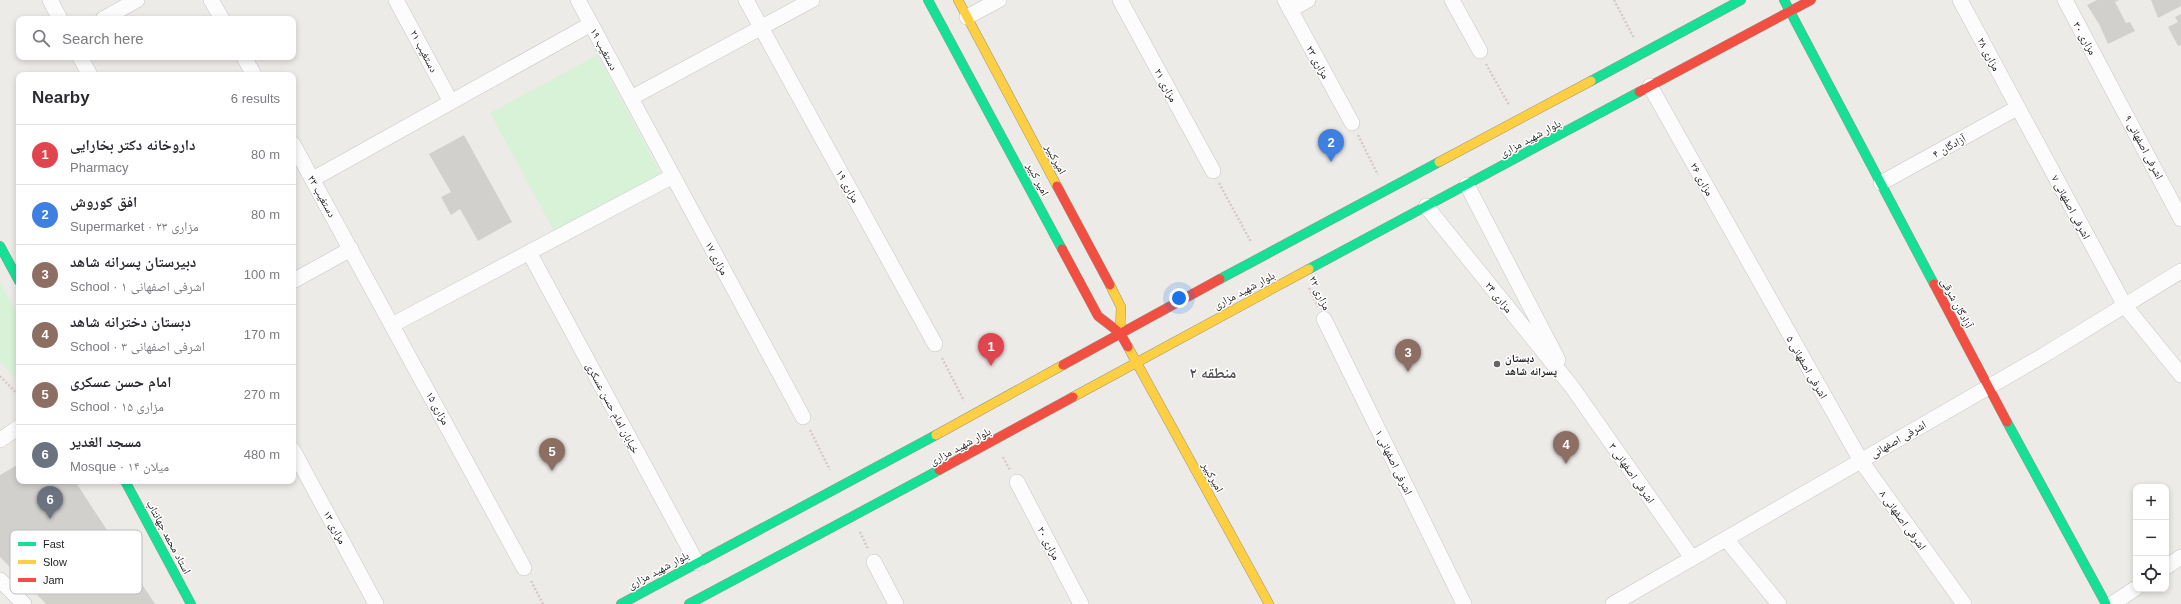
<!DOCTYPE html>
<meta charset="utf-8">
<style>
body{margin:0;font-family:Helvetica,"Noto Naskh Arabic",sans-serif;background:#f7f7f7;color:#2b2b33}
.controls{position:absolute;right:12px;bottom:12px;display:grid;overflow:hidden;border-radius:8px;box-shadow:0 2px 6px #0003}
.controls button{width:36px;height:36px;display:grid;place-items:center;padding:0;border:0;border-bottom:1px solid #e1e1e2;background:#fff;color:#2b2b33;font:20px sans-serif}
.you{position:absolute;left:1179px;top:298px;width:14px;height:14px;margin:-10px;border:3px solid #fff;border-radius:50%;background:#1a73e8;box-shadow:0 0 0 6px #1a73e833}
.badge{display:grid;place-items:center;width:26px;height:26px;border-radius:50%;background:#676665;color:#fff;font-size:13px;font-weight:700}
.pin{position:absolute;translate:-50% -33px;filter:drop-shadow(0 1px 2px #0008)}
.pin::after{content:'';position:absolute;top:21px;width:14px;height:12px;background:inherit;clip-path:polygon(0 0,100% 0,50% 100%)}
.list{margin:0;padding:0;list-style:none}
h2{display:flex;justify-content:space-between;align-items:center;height:52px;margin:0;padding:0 16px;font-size:17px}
h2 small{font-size:13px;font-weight:400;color:#7c7c81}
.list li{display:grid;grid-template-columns:26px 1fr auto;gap:12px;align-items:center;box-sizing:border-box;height:60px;padding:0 16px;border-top:1px solid #e1e1e2}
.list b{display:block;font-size:15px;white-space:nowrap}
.list p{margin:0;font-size:13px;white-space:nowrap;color:#7c7c81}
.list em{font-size:13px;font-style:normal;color:#7c7c81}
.icon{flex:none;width:22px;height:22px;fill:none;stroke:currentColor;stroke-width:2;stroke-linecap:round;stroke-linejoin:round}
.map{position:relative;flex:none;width:2181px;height:604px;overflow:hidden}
.search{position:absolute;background:#fff;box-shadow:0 2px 6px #0003;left:16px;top:16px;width:280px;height:44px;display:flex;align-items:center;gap:10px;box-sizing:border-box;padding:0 14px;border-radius:8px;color:#7c7c81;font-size:15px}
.panel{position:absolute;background:#fff;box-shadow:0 2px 6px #0003;left:16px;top:72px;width:280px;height:412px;border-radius:8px}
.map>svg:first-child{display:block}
.park{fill:#d7f2d7}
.building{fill:#d2d0cd}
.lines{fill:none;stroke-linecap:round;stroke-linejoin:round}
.street-casing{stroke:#c6c5c4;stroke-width:16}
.fast-casing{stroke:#949681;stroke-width:10}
.slow-casing{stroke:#949681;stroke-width:10}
.jam-casing{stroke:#949681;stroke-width:10}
.path{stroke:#d6c9c7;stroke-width:2.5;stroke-dasharray:2 2;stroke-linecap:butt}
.street{stroke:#fcfcfc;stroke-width:15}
.fast{stroke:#16e098;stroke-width:9}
.slow{stroke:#ffcf43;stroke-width:9}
.jam{stroke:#f24e42;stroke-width:9}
.poi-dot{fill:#676665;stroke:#fff;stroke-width:1.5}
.labels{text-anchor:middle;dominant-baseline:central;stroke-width:3;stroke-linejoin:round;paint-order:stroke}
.street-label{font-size:11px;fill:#1f1f1f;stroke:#fff}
.poi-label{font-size:11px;font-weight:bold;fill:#1f1f1f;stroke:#fff;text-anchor:start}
.district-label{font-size:15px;font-weight:bold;fill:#525252;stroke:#fff}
.key{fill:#fff;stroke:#bcbcbc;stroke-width:1}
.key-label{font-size:11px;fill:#1f1f1f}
</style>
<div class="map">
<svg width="2181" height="604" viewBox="0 0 2181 604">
<rect width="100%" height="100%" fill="#edebe8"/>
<path class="park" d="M597,55L661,174L554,231L490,113Z
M0,283L19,316V382L0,362Z"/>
<path class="building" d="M2097,0H2119L2115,2L2126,23L2130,22L2135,31L2108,44L2099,24L2087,5Z
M2151,0H2181V6L2158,18Z
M2181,14V45L2178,46L2168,27L2178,22L2175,17Z
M464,135L512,222L478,241L460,209L451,215L441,197L451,192L429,154Z
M19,464V481H75L155,604H46L0,557V475Z"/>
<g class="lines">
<g class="street-casing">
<path id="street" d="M50,0L60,19
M211,0L222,19
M396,0L451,102
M578,0L803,417
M746,0L935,344
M1120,0L1213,171
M1285,0L1352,123
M1452,0L1480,51
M1960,0L2125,306L2181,375
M2065,0L2181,219
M1290,10L1308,0
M967,17L999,0
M103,19L137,0
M80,57L90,75
M244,57L254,75
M1650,86L1861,461L1964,604
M631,98L812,0
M293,144L524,568
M313,179L591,24
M1881,183L2017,108
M1467,185L1558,360
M1426,206L1572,387L1692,558
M529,252L697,563
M293,281L351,249
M1324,319L1464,604
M392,325L673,176
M0,440L19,427
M293,450L376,604
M1017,482L1081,604
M1726,539L1779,604
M874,562L896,604
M2166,567L2181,557
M0,580L24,604
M1613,604L2044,355L2181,271
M2112,604L2136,588"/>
</g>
<g class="fast-casing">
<path id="fast" d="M928,0L1062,249
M1784,0L1934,284
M1591,81L1741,0
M0,246L19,281
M1309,269L1639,92
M1220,279L1439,162
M2007,422L2106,604
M125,481L191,604
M621,604L936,435
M689,604L939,470"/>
</g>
<g class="slow-casing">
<path id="slow" d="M958,0L1057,186
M1439,162L1591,81
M1110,285L1121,307L1120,333
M1128,347L1269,604
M1073,397L1309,269
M936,435L1063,365"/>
</g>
<g class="jam-casing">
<path id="jam" d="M1639,92L1811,0
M1057,186L1110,285
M1062,249L1098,316L1120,333L1128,347
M1934,284L2007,422
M1063,365L1220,279
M939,470L1073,397"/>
</g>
<path class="path" d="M1614,0L1634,38
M1486,64L1509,105
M1358,135L1378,175
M1219,183L1251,242
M1309,288L1318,307
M942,358L964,401
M0,376L19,396
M810,430L830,470
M1003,457L1010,470
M860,532L868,549
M531,581L543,604"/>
<use href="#street" class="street"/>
<use href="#fast" class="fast"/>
<use href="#slow" class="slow"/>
<use href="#jam" class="jam"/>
</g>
<circle class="poi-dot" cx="1497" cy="364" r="4"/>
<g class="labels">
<g class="street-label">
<text transform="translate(2085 38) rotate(61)">مزاری ۳۰</text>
<text transform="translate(604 49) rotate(62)">دستغیب ۱۹</text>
<text transform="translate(424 51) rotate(62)">دستغیب ۲۱</text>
<text transform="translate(1989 54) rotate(62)">مزاری ۲۸</text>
<text transform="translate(1318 62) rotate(61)">مزاری ۲۳</text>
<text transform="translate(1166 85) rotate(62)">مزاری ۲۱</text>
<text transform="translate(1530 138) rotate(-28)">بلوار شهید مزاری</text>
<text transform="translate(1949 146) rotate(-29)">آزادگان ۴</text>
<text transform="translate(2144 147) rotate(62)">اشرفی اصفهانی ۹</text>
<text transform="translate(1056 159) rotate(62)">امیرکبیر</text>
<text transform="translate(1038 179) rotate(62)">امیر کبیر</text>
<text transform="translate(1702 179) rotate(61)">مزاری ۲۶</text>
<text transform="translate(848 186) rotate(61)">مزاری ۱۹</text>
<text transform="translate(322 196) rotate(61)">دستغیب ۲۳</text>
<text transform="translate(2071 207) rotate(62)">اشرفی اصفهانی ۷</text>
<text transform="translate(717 258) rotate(62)">مزاری ۱۷</text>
<text transform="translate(1244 290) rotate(-28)">بلوار شهید مزاری</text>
<text transform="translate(1320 293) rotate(65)">مزاری ۲۲</text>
<text transform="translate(1499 297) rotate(51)">مزاری ۲۴</text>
<text transform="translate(1957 303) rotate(62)">آزادگان شرقی</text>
<text transform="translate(1807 367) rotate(60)">اشرفی اصفهانی ۵</text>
<text transform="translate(438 408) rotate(61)">مزاری ۱۵</text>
<text transform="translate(613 408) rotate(62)">خیابان امام حسن عسکری</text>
<text transform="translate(1898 439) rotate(-30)">اشرفی اصفهانی</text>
<text transform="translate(960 446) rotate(-28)">بلوار شهید مزاری</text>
<text transform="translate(1394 462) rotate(64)">اشرفی اصفهانی ۱</text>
<text transform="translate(1632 473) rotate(55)">اشرفی اصفهانی ۳</text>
<text transform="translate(1213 477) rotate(61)">امیرکبیر</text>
<text transform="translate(1903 520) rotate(54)">اشرفی اصفهانی ۸</text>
<text transform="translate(335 527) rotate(62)">مزاری ۱۳</text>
<text transform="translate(169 537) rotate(62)">استاد محمد جهانتاب</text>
<text transform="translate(1049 543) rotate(62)">مزاری ۲۰</text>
<text transform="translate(658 570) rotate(-28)">بلوار شهید مزاری</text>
</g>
<g class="poi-label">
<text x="1505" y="358">دبستان<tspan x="1505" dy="13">پسرانه شاهد</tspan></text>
</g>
<g class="district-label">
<text x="1213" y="372">منطقه ۲</text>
</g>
</g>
<rect x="10" y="530" width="132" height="64" rx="6" class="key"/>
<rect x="18" y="542" width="18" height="4" fill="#16e098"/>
<rect x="18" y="560" width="18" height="4" fill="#ffcf43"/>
<rect x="18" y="578" width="18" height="4" fill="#f24e42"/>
<g class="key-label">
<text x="43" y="548">Fast</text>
<text x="43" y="566">Slow</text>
<text x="43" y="584">Jam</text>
</g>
</svg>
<div class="controls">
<button>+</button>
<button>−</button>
<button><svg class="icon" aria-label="locate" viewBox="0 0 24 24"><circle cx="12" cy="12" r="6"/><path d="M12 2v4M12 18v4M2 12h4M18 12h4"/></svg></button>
</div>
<div class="you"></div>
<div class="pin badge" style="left:991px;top:366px;background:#e0444e">1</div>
<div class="pin badge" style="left:1331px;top:162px;background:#3f7fe0">2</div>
<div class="pin badge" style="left:1408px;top:372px;background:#8d6e63">3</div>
<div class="pin badge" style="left:1566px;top:464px;background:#8d6e63">4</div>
<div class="pin badge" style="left:552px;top:471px;background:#8d6e63">5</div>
<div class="pin badge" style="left:50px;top:519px;background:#6b7280">6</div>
<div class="search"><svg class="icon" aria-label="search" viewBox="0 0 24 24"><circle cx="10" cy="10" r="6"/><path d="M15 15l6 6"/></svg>Search here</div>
<section class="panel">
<h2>Nearby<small>6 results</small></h2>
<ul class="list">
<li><span class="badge" style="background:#e0444e">1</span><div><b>داروخانه دکتر بخارایی</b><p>Pharmacy</p></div><em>80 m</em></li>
<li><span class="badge" style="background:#3f7fe0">2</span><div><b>افق کوروش</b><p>Supermarket · مزاری ۲۳</p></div><em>80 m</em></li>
<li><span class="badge" style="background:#8d6e63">3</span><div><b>دبیرستان پسرانه شاهد</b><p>School · اشرفی اصفهانی ۱</p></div><em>100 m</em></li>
<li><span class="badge" style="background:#8d6e63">4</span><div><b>دبستان دخترانه شاهد</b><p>School · اشرفی اصفهانی ۳</p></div><em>170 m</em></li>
<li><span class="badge" style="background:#8d6e63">5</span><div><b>امام حسن عسکری</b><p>School · مزاری ۱۵</p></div><em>270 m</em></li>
<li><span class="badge" style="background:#6b7280">6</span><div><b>مسجد الغدیر</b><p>Mosque · میلان ۱۴</p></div><em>480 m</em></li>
</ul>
</section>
</div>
